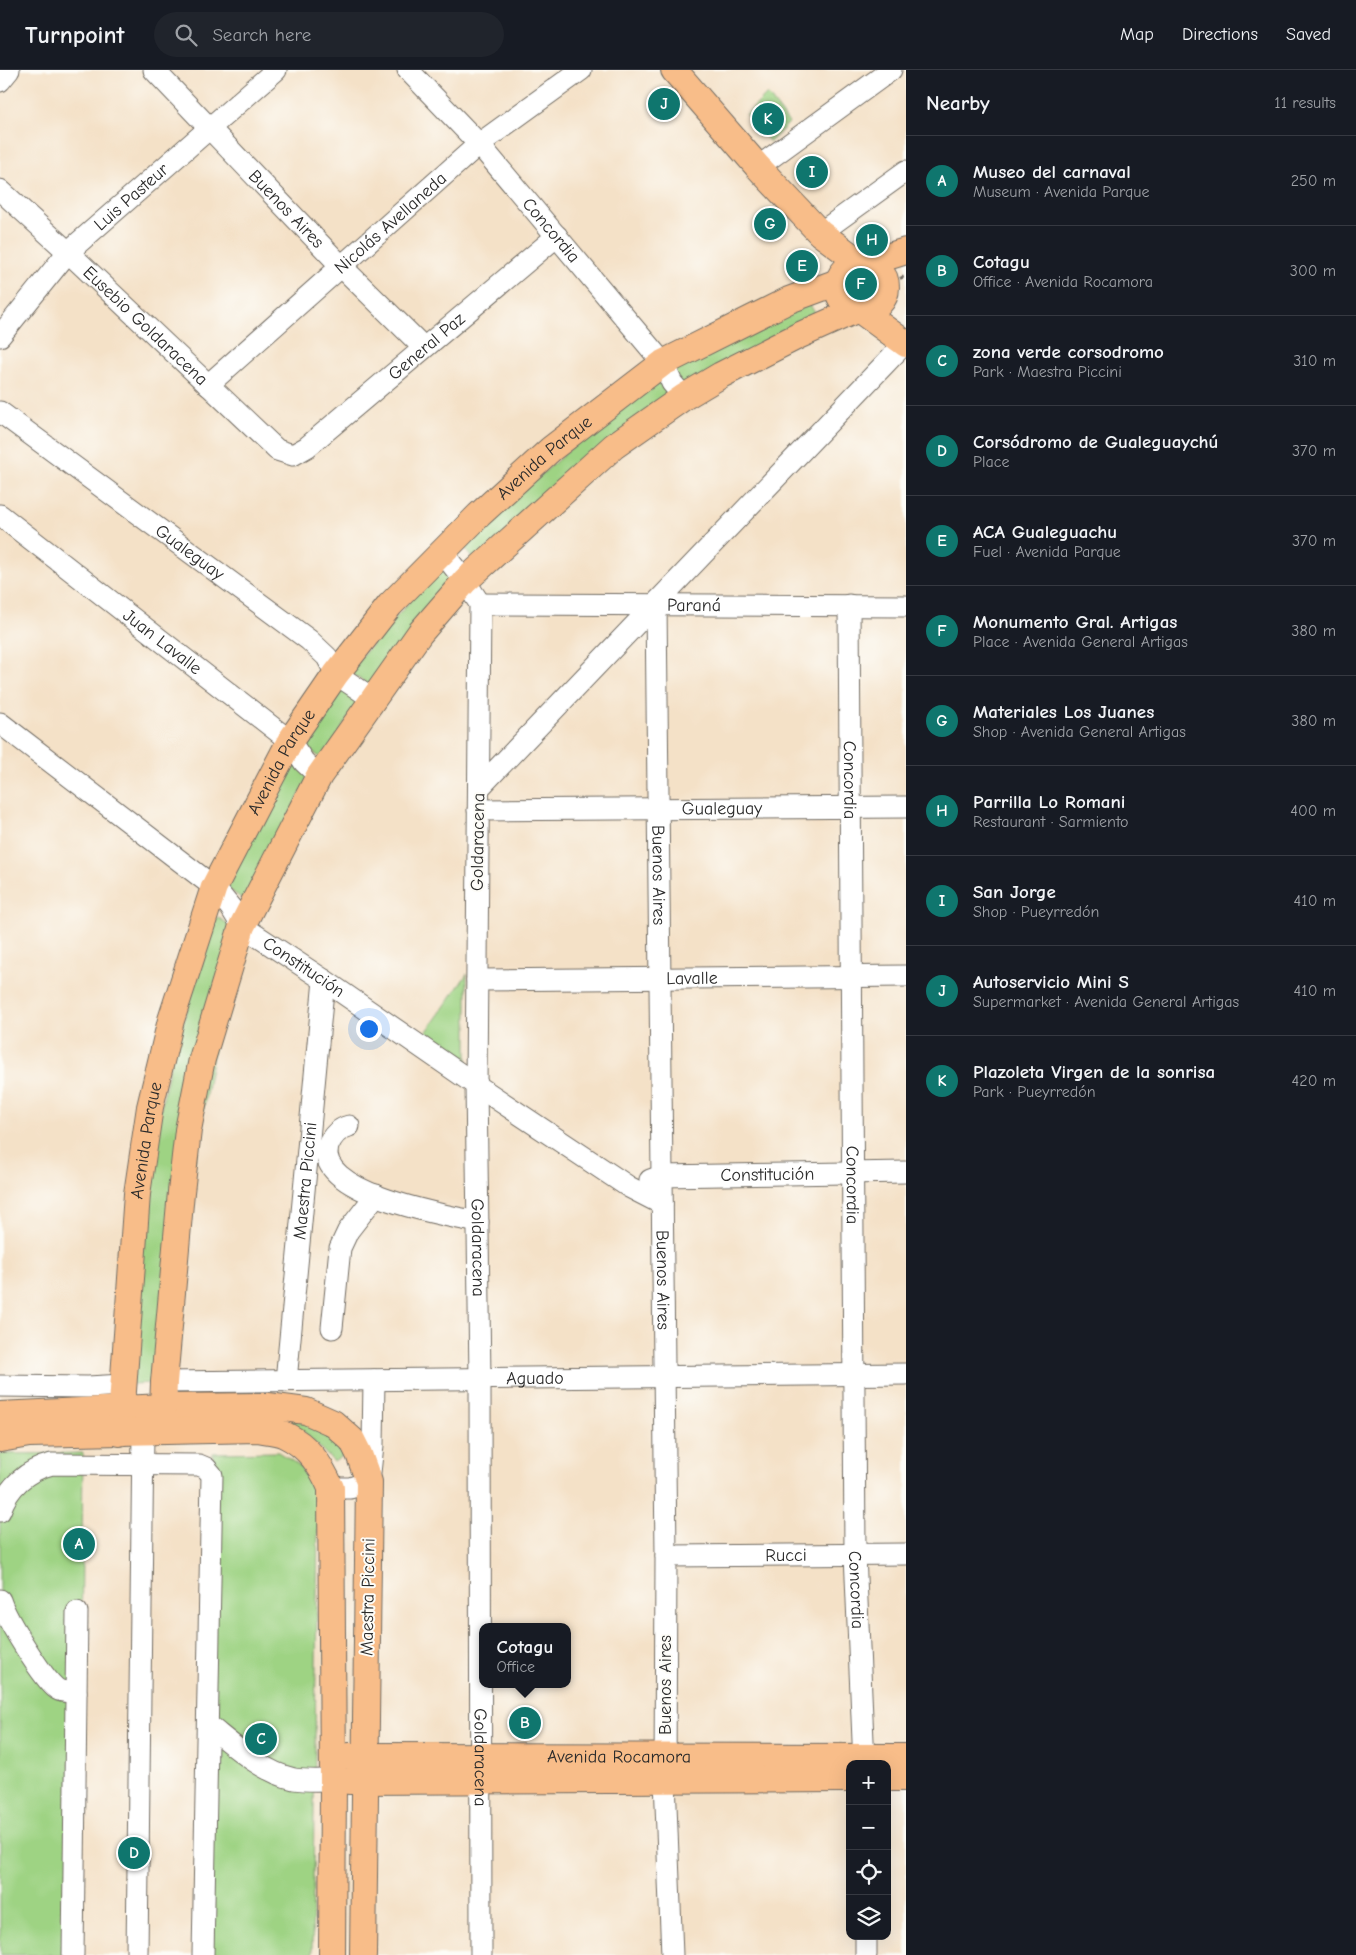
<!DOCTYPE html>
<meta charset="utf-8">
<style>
body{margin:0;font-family:"Comic Neue",sans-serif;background:#20242c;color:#f1f3f6}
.controls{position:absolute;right:15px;bottom:15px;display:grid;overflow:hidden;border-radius:10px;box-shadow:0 5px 20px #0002}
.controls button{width:45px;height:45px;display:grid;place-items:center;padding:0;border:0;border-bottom:1px solid #363941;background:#171b24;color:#f1f3f6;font:25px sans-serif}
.you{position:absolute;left:368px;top:958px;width:18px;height:18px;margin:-12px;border:4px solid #fff;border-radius:50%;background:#1a73e8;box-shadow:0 0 0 8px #1a73e833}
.badge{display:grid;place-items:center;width:32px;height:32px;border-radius:50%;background:#0f766e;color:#fff;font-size:16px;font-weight:700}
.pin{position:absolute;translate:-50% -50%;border:2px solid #fff;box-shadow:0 1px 5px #0006}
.popup{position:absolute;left:479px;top:1553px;width:92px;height:65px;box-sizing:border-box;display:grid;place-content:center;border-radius:10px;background:#171b24;filter:drop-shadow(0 1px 4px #0005);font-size:16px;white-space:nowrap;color:#9ea1a6}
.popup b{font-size:19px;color:#f1f3f6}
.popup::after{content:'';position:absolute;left:50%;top:100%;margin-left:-10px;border:10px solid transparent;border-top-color:#171b24}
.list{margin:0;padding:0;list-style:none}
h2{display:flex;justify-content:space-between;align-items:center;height:65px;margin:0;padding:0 20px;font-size:21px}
h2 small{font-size:16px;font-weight:400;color:#9ea1a6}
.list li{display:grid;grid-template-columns:32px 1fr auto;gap:15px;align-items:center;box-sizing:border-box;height:90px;padding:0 20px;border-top:1px solid #363941}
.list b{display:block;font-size:19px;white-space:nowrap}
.list p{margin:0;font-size:16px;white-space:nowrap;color:#9ea1a6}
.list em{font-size:16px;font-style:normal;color:#9ea1a6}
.icon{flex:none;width:28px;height:28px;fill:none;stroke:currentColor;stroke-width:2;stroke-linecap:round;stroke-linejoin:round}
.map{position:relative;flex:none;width:906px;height:1885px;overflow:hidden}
header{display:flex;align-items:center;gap:30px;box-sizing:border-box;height:70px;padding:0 25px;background:#171b24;border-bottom:1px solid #363941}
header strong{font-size:24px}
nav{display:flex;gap:28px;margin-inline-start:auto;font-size:18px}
.search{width:350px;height:45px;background:#20242c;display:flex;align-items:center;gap:12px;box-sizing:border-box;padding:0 18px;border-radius:28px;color:#9ea1a6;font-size:19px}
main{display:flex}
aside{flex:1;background:#171b24}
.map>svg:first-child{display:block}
.green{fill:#9ed383;stroke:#647f57}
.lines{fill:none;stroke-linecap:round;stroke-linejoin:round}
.minor-casing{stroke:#716b62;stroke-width:23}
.major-casing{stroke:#716b62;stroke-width:28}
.path{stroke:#716b62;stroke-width:3;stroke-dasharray:4 4;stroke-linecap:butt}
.minor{stroke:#fff;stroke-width:21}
.major{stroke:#f8bd89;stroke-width:26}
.labels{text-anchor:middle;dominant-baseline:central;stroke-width:4;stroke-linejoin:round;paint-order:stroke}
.street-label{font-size:18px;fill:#2b2b2b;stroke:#fdfcf7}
</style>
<header>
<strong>Turnpoint</strong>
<div class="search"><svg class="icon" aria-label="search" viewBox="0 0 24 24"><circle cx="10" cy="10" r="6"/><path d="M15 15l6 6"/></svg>Search here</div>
<nav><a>Map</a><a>Directions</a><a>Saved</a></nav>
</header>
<main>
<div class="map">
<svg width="906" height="1885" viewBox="0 0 906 1885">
<rect width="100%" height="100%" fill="#fdfcf7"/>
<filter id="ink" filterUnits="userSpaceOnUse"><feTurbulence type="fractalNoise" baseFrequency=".02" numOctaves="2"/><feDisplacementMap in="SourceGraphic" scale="10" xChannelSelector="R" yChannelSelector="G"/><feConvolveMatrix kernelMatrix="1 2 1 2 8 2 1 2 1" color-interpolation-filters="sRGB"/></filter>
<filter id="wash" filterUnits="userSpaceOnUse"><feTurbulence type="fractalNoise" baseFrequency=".0096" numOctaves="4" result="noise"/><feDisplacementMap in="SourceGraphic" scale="20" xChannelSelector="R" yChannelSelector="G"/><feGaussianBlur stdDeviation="1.12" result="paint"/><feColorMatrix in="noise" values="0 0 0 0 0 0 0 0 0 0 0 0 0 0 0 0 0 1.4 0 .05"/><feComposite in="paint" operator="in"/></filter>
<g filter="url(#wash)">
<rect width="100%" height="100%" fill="#f4e1c7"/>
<path class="green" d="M767,24L789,53L770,72L746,45Z
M807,230L818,248L686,319L670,300Z
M658,311L671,328L474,489L462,475L594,358Z
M441,496L455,511L371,616L348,602Z
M339,615L359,630L323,689L298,673Z
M292,690L309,707L244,830L227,818Z
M217,847L235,858L156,1313L131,1314L143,1124L172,986Z
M467,904V993L425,964Z
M181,1343H274L328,1360L348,1382L334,1392L302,1360Z
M278,1382L300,1396L315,1422L318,1453L312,1885H203L213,1383Z
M83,1383L78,1885H0V1384Z"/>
</g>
<g filter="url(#ink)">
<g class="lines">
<g class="minor-casing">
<g id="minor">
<path id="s1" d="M154,0L341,196L423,277"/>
<path id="s2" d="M408,0L479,74L663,293L672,313L684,327"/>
<path d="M0,11L9,0"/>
<path d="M758,97L891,0"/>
<path id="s3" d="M0,120L68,182L277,380L293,385L307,377L557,166"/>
<path d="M820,163L906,101"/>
<path id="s4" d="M0,266L68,182L276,0"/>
<path id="s5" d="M208,315L479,74L581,0"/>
<path id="s6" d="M0,342L309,570L327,587L336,604L373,629"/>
<path id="s7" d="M0,445L290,671L304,692L319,706"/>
<path id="s8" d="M442,482L465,511L480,534L476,1015L480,1309L481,1885"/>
<path id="s9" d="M480,534L906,536"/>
<path id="s10" d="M656,534L666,1486L665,1710L672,1885"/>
<path id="s11" d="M849,535L855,1484L864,1694"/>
<path id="s12" d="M0,653L214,817L231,838L242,856L324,910L476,1015L629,1117L662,1134"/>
<path d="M479,718L905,273"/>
<path id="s13" d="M478,740L906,737"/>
<path id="s14" d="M477,910L906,906"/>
<path d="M349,1056C338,1059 332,1066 328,1076C314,1123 448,1146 478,1152"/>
<path id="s15" d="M650,1110L661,1106L906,1102"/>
<path d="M332,1258L340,1178L348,1161L376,1125"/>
<path id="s16" d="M286,1311L324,910"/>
<path id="s17" d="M164,1312L906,1304"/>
<path d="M0,1316L88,1317L123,1315"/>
<path d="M331,1418H350L369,1412L373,1375L374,1310"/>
<path d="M0,1441C8,1417 27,1400 52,1394L199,1395L206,1398L212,1405L203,1885"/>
<path id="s18" d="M666,1486L906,1484"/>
<path d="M0,1530C5,1547 43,1609 57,1619C61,1622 70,1622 76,1622"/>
<path d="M209,1656C234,1676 262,1702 294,1709C307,1711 321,1710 333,1710"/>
<path d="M866,1866V1885"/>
<path d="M73,1885L77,1542"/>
<path d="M137,1885L143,1362"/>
</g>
</g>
<g class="major-casing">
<g id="major">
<path d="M674,0L758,97L820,163L859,192"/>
<circle cx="862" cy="217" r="24"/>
<path d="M867,193L906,181"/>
<path d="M861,241L906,274"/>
<path d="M0,1345L163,1337L268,1336L306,1341L333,1353L352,1370L359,1384L369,1412L363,1885"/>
<path d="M162,1361L164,1312L181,1122L188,1060L202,989L242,856L319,706L420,563L465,511L614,376L684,327L721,305L798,266L856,240"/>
<path id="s19" d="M120,1363L137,1124L150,1037L171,950L214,817L290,671L336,604L390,535L479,445L551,379L663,293L789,230L838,212"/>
<path d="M0,1369L29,1364L258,1359C267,1361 277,1361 285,1365C308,1376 321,1395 331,1418L333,1710L332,1885"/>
<path id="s20" d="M349,1686L906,1687"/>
<path d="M887,1708H906"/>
<path d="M349,1711L850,1709"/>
</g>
</g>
<path class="path" d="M885,214L906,206"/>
<use href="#minor" class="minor"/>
<use href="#major" class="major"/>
</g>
</g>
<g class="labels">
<g class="street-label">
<text stroke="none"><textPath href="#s4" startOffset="192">Luis Pasteur</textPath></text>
<text stroke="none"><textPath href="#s1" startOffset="192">Buenos Aires</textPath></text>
<text stroke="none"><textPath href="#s5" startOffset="244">Nicolás Avellaneda</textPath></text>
<text stroke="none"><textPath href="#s2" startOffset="215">Concordia</textPath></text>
<text stroke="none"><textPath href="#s3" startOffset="199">Eusebio Goldaracena</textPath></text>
<text stroke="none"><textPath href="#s3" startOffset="569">General Paz</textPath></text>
<text stroke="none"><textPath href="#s19" startOffset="1104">Avenida Parque</textPath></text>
<text stroke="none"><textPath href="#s6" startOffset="236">Gualeguay</textPath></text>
<text stroke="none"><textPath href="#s9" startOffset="214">Paraná</textPath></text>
<text stroke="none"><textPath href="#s7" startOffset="206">Juan Lavalle</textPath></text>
<text stroke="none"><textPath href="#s19" startOffset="699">Avenida Parque</textPath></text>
<text stroke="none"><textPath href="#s11" startOffset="175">Concordia</textPath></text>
<text stroke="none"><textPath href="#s13" startOffset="244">Gualeguay</textPath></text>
<text transform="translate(478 772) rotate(-89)">Goldaracena</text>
<text stroke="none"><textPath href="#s10" startOffset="271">Buenos Aires</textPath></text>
<text stroke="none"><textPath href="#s12" startOffset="392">Constitución</textPath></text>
<text stroke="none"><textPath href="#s14" startOffset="215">Lavalle</textPath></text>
<text stroke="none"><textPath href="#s19" startOffset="294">Avenida Parque</textPath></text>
<text stroke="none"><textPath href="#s15" startOffset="118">Constitución</textPath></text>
<text stroke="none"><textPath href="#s16" startOffset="201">Maestra Piccini</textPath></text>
<text stroke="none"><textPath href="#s11" startOffset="580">Concordia</textPath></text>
<text stroke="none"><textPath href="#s8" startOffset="708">Goldaracena</textPath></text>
<text stroke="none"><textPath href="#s10" startOffset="676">Buenos Aires</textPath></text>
<text stroke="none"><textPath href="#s17" startOffset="371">Aguado</textPath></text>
<text stroke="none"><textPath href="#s18" startOffset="120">Rucci</textPath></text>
<text stroke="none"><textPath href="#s11" startOffset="985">Concordia</textPath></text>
<text transform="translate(368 1527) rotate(-89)">Maestra Piccini</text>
<text transform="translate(665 1615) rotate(-90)">Buenos Aires</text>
<text stroke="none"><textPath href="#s8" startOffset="1218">Goldaracena</textPath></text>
<text stroke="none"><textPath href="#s20" startOffset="270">Avenida Rocamora</textPath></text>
</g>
</g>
</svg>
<div class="controls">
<button>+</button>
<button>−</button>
<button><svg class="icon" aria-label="locate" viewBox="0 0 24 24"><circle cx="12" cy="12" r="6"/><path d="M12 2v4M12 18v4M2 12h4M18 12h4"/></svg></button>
<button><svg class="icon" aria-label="layers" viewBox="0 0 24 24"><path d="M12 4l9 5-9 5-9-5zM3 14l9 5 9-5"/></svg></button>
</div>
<div class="you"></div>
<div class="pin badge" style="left:79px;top:1474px">A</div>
<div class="pin badge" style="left:525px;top:1653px">B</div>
<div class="popup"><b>Cotagu</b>Office</div>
<div class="pin badge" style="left:261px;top:1669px">C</div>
<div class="pin badge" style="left:134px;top:1783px">D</div>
<div class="pin badge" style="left:802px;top:196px">E</div>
<div class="pin badge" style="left:861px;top:214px">F</div>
<div class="pin badge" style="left:770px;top:154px">G</div>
<div class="pin badge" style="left:872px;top:170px">H</div>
<div class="pin badge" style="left:812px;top:102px">I</div>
<div class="pin badge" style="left:664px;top:34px">J</div>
<div class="pin badge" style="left:768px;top:49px">K</div>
</div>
<aside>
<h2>Nearby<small>11 results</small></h2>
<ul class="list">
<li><span class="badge">A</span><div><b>Museo del carnaval</b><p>Museum · Avenida Parque</p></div><em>250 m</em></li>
<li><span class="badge">B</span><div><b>Cotagu</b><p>Office · Avenida Rocamora</p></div><em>300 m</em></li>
<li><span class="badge">C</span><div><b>zona verde corsodromo</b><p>Park · Maestra Piccini</p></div><em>310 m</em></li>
<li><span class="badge">D</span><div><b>Corsódromo de Gualeguaychú</b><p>Place</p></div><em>370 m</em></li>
<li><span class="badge">E</span><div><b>ACA Gualeguachu</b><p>Fuel · Avenida Parque</p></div><em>370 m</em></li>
<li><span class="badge">F</span><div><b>Monumento Gral. Artigas</b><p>Place · Avenida General Artigas</p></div><em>380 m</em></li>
<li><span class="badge">G</span><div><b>Materiales Los Juanes</b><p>Shop · Avenida General Artigas</p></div><em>380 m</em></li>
<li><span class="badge">H</span><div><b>Parrilla Lo Romani</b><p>Restaurant · Sarmiento</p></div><em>400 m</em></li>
<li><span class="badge">I</span><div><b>San Jorge</b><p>Shop · Pueyrredón</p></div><em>410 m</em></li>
<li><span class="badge">J</span><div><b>Autoservicio Mini S</b><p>Supermarket · Avenida General Artigas</p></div><em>410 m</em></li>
<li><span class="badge">K</span><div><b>Plazoleta Virgen de la sonrisa</b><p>Park · Pueyrredón</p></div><em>420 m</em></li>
</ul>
</aside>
</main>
